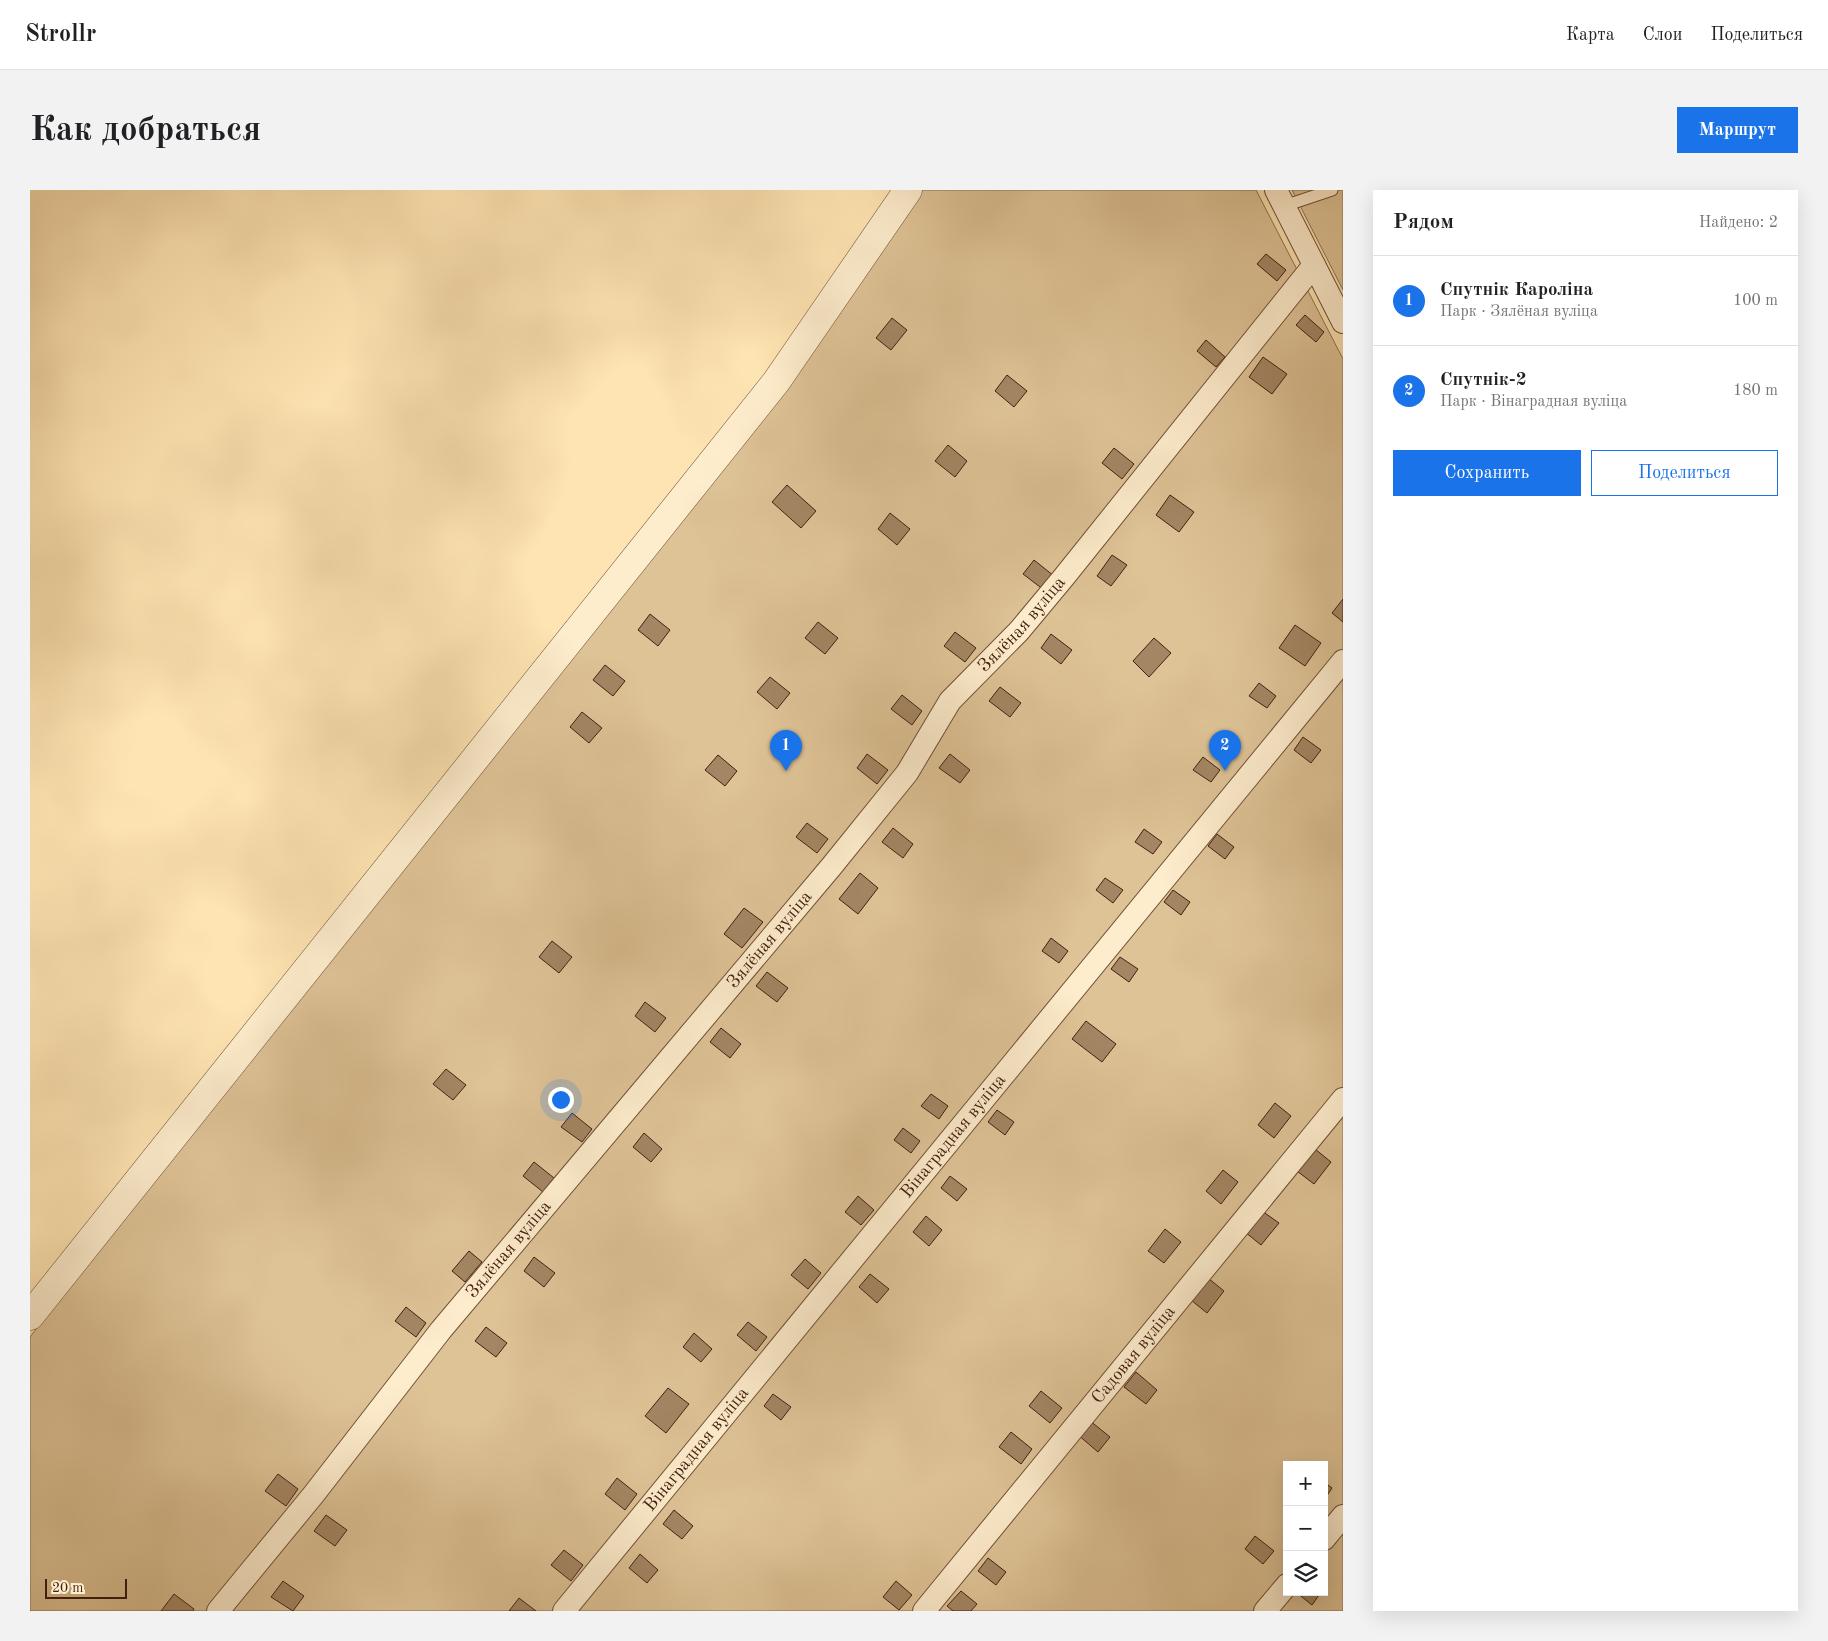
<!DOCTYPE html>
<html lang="ru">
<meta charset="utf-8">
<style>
body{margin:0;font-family:"Old Standard TT",serif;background:#f2f2f2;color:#202124}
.controls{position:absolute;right:15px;bottom:15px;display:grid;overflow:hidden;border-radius:0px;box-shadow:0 5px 20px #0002}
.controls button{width:45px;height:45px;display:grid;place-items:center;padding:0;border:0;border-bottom:1px solid #e0e0e0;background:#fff;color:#202124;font:25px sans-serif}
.scale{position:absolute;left:15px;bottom:12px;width:82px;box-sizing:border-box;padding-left:5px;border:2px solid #422010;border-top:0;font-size:14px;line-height:18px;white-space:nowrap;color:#422010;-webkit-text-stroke:4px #feedcd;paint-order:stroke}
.you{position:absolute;left:530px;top:909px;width:18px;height:18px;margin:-12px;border:4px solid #fff;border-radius:50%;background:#1a73e8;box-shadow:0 0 0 8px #1a73e833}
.badge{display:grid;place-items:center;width:32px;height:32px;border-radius:50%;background:#1a73e8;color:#fff;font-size:16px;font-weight:700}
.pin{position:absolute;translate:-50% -41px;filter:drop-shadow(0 1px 2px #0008)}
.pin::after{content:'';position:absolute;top:26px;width:18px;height:15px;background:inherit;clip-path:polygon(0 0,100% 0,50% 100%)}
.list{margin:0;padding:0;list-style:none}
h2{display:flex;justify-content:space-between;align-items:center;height:65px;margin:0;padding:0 20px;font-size:21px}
h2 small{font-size:16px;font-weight:400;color:#757577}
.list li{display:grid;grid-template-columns:32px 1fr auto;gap:15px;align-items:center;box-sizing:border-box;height:90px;padding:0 20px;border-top:1px solid #e0e0e0}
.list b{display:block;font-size:19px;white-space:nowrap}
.list p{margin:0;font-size:16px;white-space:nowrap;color:#757577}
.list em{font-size:16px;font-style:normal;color:#757577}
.actions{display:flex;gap:10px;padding:15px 20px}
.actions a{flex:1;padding:11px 0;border:1px solid #1a73e8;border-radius:0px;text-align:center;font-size:18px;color:#1a73e8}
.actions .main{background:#1a73e8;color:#fff}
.icon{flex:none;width:28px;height:28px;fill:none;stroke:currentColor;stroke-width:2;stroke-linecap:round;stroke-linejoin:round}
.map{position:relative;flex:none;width:1313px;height:1421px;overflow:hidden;border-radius:0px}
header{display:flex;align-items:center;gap:30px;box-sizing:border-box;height:70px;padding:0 25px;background:#fff;border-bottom:1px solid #e0e0e0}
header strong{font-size:24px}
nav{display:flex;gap:28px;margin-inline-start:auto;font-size:18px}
.intro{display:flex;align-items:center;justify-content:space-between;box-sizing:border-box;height:120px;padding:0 30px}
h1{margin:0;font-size:35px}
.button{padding:12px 22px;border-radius:0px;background:#1a73e8;color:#fff;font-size:18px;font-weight:700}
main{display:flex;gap:30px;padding:0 30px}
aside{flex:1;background:#fff;border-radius:0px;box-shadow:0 5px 20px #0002}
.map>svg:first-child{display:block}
.green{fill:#dec396;stroke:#907253;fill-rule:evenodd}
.building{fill:#a48664;stroke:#422010}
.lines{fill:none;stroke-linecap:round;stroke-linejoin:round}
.service-casing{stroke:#715138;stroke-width:13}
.minor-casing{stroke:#715138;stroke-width:24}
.tertiary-casing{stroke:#715138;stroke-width:29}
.service{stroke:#feedcd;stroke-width:11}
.minor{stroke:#feedcd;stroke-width:22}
.tertiary{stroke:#feedcd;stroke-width:28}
.labels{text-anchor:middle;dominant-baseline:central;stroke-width:4.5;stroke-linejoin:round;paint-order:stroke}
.street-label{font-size:18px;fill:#422010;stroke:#feedcd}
</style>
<header>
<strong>Strollr</strong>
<nav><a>Карта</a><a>Слои</a><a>Поделиться</a></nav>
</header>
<div class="intro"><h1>Как добраться</h1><a class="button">Маршрут</a></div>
<main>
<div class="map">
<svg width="1313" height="1421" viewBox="0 0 1313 1421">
<rect width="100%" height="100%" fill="#fee4b2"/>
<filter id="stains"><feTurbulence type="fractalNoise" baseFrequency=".004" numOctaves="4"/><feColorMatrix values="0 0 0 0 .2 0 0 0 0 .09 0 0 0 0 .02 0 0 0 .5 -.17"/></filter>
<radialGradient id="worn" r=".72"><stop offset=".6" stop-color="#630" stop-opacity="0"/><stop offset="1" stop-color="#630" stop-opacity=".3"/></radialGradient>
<path class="green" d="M881,0H1226L1313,169V1421H0V1147ZM1257,1275H1294V1402H1257Z
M1262,0H1313V100Z"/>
<path class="building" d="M1236,64L1256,80L1247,91L1227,74Z
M1275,125L1294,142L1286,152L1266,135Z
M862,128L877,140L861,160L846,148Z
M1176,150L1195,167L1186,177L1167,161Z
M1233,167L1257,184L1242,204L1219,187Z
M977,185L997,201L984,217L965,201Z
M918,255L937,271L925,287L905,271Z
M1084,258L1104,274L1092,289L1072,273Z
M757,295L786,321L771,338L742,312Z
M1140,305L1164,322L1149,342L1126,325Z
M860,323L880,339L867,355L848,339Z
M1082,365L1097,375L1081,396L1067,386Z
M1004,370L1024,386L1014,400L993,384Z
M1313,409V432L1302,423Z
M620,424L640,440L628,456L608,440Z
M788,432L808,448L795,464L775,448Z
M1265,435L1291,453L1275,476L1249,458Z
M925,442L946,458L935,472L914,456Z
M1021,444L1042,460L1031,474L1011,458Z
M1124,448L1141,463L1119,487L1103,471Z
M575,475L595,491L583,506L563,490Z
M740,487L760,503L747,519L727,502Z
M1229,493L1246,506L1237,518L1219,506Z
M970,497L991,513L980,527L959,511Z
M872,505L892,521L882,535L861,519Z
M552,522L572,538L559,553L540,537Z
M1273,547L1291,560L1281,573L1264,560Z
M837,564L858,580L847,594L827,578Z
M920,564L940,580L930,593L909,578Z
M688,565L707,581L695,596L675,580Z
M1173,567L1190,580L1181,592L1163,580Z
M777,633L798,649L787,663L766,647Z
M863,638L883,654L873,668L852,652Z
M1114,639L1132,652L1123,664L1105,652Z
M1187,644L1204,657L1195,669L1178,656Z
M830,683L848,698L828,724L809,709Z
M1075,688L1093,700L1083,713L1066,700Z
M1143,700L1160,712L1151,725L1134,712Z
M714,718L733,732L712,758L694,744Z
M1021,748L1038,761L1029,773L1012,761Z
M522,751L542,767L529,783L509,767Z
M1090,767L1108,779L1099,792L1081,779Z
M737,782L758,798L747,812L726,796Z
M615,812L636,828L625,842L605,826Z
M1056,831L1086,854L1072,872L1042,849Z
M691,838L711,854L700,868L680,852Z
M416,879L436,895L423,910L403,894Z
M901,904L918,916L909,929L891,916Z
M1245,913L1261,926L1244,948L1228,935Z
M967,920L984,932L975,945L958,932Z
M542,923L562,939L552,952L531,937Z
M873,938L890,951L881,963L864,950Z
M614,943L632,959L621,972L603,957Z
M1285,959L1301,972L1284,994L1267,981Z
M504,972L524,988L513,1002L493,986Z
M1193,980L1208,992L1191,1014L1176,1001Z
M920,986L937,999L927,1011L911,998Z
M828,1006L844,1020L831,1035L815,1022Z
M1232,1021L1249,1033L1231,1055L1215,1042Z
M896,1026L912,1040L899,1056L883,1042Z
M1135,1039L1151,1052L1134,1073L1118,1061Z
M439,1061L452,1072L435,1092L422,1081Z
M504,1067L525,1083L514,1097L494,1081Z
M775,1069L791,1083L778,1099L761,1085Z
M840,1084L859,1099L847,1113L829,1097Z
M1178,1088L1194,1101L1177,1123L1161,1110Z
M376,1117L396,1133L386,1147L365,1131Z
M718,1132L737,1147L726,1161L707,1145Z
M456,1137L477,1153L466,1167L445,1151Z
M664,1143L682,1159L671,1172L653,1157Z
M1106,1182L1127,1200L1116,1214L1094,1197Z
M638,1198L659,1214L636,1243L615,1226Z
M1011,1201L1032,1218L1020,1233L999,1216Z
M743,1204L761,1217L751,1230L734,1216Z
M1059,1230L1080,1247L1068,1262L1047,1244Z
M981,1242L1002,1259L991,1274L969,1257Z
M248,1284L268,1299L256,1316L235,1301Z
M587,1288L607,1304L595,1320L575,1304Z
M1294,1292L1302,1298L1294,1310Z
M644,1320L663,1336L652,1349L633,1334Z
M296,1325L317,1340L305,1356L284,1341Z
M1225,1346L1244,1361L1233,1374L1215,1359Z
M534,1360L553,1375L541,1391L521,1375Z
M610,1364L628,1380L617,1393L599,1378Z
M958,1368L976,1382L966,1395L948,1381Z
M253,1391L274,1406L263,1421L241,1407Z
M866,1391L882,1405L869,1420L853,1407Z
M931,1401L947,1414L941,1421H923L917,1416Z
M1266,1402H1291L1282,1415Z
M144,1404L164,1419L163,1421H131Z
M489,1408L506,1421H479Z"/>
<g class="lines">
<g class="service-casing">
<path id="service" d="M1254,16L1302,0"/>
</g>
<g class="minor-casing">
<g id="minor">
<path d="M1246,0L1313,132"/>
<path d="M1294,1349L1313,1326"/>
<path id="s1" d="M188,1421L284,1304L411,1140L801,677L877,583L920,511L989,441L1034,387L1284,75"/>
<path id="s2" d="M534,1421L1313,471"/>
<path id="s3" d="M894,1421L1313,909"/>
<path d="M1235,1421L1257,1395"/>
</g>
</g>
<g class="tertiary-casing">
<path id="tertiary" d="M0,1126L746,192L878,0"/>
</g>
<use href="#service" class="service"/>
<use href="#minor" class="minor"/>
<use href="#tertiary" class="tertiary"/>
</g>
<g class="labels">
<g class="street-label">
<text stroke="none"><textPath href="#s1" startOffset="1274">Зялёная вуліца</textPath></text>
<text stroke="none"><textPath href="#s1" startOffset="869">Зялёная вуліца</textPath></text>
<text stroke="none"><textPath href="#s2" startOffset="614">Вінаградная вуліца</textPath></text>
<text stroke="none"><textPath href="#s1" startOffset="464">Зялёная вуліца</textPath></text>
<text stroke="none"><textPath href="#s3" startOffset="331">Садовая вуліца</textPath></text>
<text stroke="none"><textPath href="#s2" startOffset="209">Вінаградная вуліца</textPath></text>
</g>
</g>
<rect width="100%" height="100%" filter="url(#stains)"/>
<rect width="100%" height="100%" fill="url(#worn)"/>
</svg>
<div class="controls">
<button>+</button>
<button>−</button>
<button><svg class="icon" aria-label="layers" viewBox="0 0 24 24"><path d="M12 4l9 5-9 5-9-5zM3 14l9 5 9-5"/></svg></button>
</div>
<div class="scale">20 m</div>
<div class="you"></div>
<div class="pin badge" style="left:756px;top:581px">1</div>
<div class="pin badge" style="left:1195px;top:581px">2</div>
</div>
<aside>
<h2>Рядом<small>Найдено: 2</small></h2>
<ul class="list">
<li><span class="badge">1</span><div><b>Спутнік Кароліна</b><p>Парк · Зялёная вуліца</p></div><em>100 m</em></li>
<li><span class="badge">2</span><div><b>Спутнік-2</b><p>Парк · Вінаградная вуліца</p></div><em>180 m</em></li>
</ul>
<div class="actions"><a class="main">Сохранить</a><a>Поделиться</a></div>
</aside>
</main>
